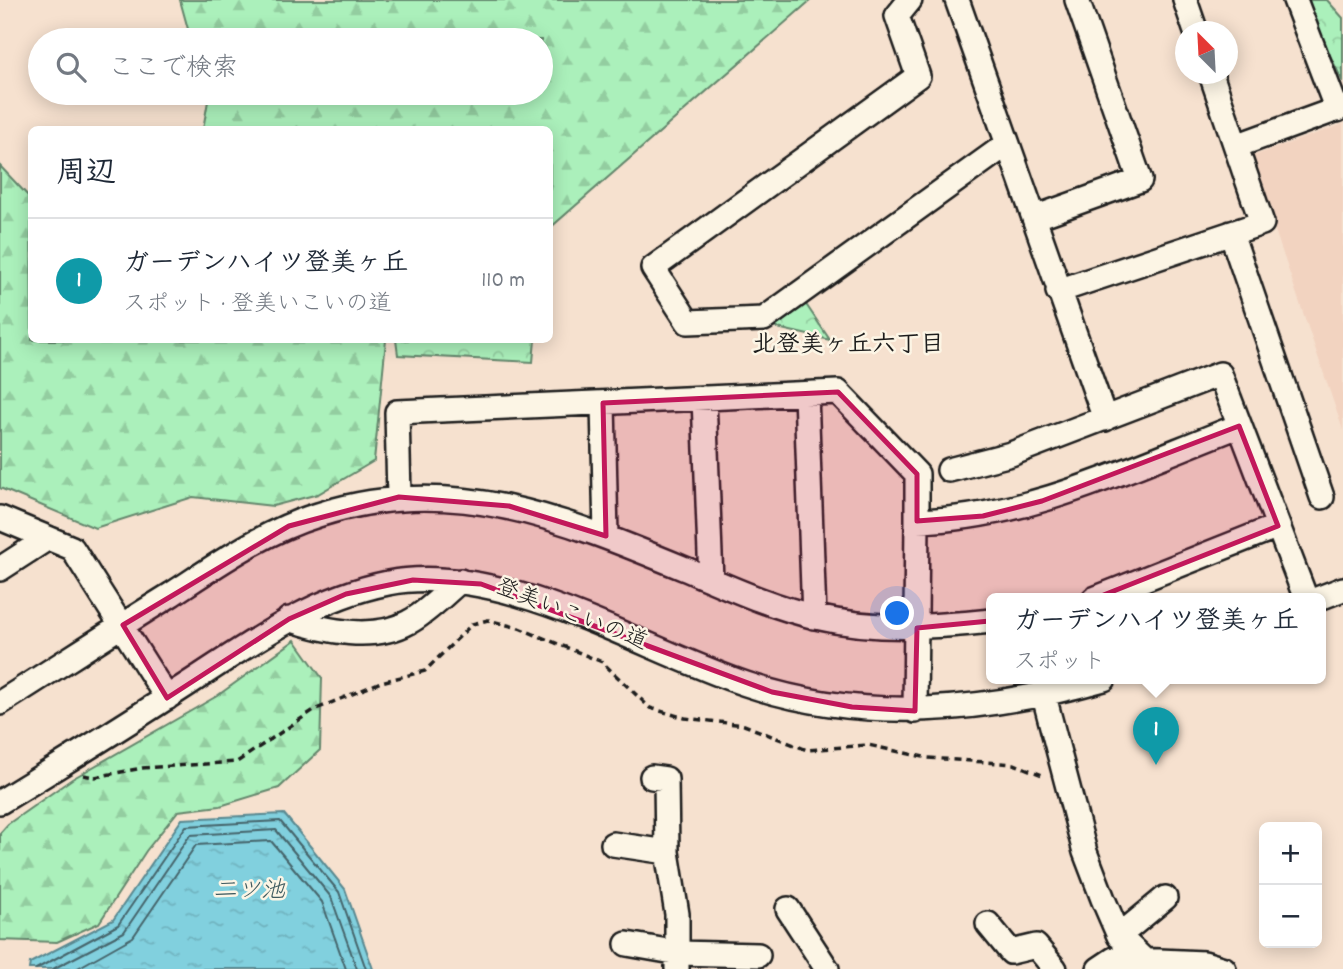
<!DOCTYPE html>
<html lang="ja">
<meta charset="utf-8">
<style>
body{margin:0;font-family:Dekko,"Klee One",sans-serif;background:#f6f6f7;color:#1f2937}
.controls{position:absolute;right:21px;bottom:21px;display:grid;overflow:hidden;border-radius:10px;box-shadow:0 4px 18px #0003}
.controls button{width:63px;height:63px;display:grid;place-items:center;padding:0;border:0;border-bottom:2px solid #e0e1e3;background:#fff;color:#1f2937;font:35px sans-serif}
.compass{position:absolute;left:1175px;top:21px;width:63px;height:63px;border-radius:50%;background:#fff;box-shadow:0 4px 18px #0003;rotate:336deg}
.you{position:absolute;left:898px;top:614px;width:24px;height:24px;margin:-18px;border:5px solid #fff;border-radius:50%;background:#1a73e8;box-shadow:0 0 0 10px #1a73e833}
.badge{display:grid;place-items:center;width:46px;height:46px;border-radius:50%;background:#0b8043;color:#fff;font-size:23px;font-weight:700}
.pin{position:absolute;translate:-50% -58px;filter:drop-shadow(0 2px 4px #0008)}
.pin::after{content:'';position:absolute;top:37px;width:24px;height:21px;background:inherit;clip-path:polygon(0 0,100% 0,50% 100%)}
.popup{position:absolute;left:986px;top:593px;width:340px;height:91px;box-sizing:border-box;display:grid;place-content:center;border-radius:10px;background:#fff;filter:drop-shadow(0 2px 5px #0005);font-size:23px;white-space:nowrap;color:#747a83}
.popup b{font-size:26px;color:#1f2937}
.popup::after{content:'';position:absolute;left:50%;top:100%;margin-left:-14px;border:14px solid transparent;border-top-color:#fff}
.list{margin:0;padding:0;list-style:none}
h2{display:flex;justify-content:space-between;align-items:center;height:91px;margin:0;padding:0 28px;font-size:30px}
h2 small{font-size:23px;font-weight:400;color:#747a83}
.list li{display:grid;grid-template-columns:46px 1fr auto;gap:21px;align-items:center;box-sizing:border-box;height:126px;padding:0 28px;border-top:2px solid #e0e1e3}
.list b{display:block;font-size:26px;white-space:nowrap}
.list p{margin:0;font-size:23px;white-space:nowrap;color:#747a83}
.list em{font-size:23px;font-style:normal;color:#747a83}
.icon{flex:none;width:38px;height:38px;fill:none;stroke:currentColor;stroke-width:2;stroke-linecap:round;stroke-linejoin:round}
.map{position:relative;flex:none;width:1343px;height:969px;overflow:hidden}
.search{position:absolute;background:#fff;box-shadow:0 4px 18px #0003;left:28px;top:28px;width:525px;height:77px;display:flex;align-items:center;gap:18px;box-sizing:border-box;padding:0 24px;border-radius:38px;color:#747a83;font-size:26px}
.panel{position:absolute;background:#fff;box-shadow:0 4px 18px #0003;left:28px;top:126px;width:525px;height:217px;border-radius:10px}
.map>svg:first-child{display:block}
.built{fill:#f2d3c0}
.forest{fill:url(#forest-firs);stroke:#64866c;stroke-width:2}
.park{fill:url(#park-crowns);stroke:#64866c;stroke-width:2}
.water{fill:url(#water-ripples);stroke:#598890;stroke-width:2}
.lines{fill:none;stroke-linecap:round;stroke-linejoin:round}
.shore{stroke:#44646a;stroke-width:2}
.minor-casing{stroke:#1c1c1c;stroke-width:28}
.path{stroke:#1c1c1c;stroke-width:3.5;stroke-dasharray:7 5;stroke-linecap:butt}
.minor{stroke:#fcf5e5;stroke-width:23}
.marked{fill:#c2185b;fill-opacity:0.2;stroke:#c2185b;stroke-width:5;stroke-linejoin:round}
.labels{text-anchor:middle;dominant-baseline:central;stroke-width:5;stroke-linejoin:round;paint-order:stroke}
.street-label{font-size:23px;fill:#1c1c1c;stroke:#fcf5e5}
.neighbourhood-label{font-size:24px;font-weight:bold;fill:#1c1c1c;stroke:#fcf5e5}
.water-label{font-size:24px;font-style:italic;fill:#3f5b60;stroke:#fcf5e5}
</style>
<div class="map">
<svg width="1343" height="969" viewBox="0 0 1343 969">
<defs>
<pattern id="forest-firs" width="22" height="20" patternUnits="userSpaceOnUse" patternTransform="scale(1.75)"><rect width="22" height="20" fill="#abf0bb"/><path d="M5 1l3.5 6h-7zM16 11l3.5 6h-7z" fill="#93cda0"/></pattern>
<pattern id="park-crowns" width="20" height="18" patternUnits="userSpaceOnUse" patternTransform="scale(1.75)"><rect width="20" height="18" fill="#abf0bb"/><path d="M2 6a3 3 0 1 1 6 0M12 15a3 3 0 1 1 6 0" fill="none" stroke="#93cda0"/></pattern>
<pattern id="water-ripples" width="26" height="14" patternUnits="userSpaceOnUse" patternTransform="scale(1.75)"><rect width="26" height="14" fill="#81d0de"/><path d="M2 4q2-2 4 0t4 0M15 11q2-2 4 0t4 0" fill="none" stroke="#6fb2be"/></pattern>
</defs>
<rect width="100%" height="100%" fill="#f6e1cf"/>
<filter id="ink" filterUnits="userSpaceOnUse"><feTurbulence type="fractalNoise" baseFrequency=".0143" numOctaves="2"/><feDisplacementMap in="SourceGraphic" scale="14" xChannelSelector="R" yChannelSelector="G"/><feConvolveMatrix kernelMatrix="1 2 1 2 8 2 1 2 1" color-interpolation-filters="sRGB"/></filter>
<g filter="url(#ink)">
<path class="built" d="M1343,124V430L1250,157Z"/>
<path class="forest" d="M180,0H811L550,228V130L203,129L208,101L205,93H541V40H191Z
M0,166L31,199L32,340H386L374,461L318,494L273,506L193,497L95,528L0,488Z
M295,640L322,678L320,750L279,788L220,806L178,811L146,851L99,923L57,942L0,940V833L8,824L72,779L217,696Z"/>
<path class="park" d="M1303,0H1327L1343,18V82Z
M803,300L830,340L764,325Z
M396,340H535L533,362L398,355Z"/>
<path class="water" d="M284,814L345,889L373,969H29L30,963L113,920L182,819Z"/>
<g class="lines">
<path class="shore" d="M36,969L118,925L186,826L280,821L339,892L366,969
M53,969L124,932L190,835L276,830L331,897L357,969
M76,969L133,937L196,845L271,841L322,902L346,969"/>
<g class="minor-casing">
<path id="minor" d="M910,0L897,16L918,76L653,268L688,322L764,319L1007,144
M957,0L1105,419
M1185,0L1196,32
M1295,0L1337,110
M1236,146L1343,107
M1034,218L1140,180L1077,0
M1231,233L1322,497
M1058,291L1262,223L1211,74
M806,394L814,617
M704,398L711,580
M603,403L606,536
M949,470L1011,454L1220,374L1306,599
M399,497L397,412L838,392L917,474V521
M0,518L72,548L167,698
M0,569L48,538
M1094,599L1278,526
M1317,599L1343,589
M289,619C325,631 373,642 409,622C428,612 444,594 460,581
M1044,696L1085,852L1103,899L1119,936L1146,962
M0,703C57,667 114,630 172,594C218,564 265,531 318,515C455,471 569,521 695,573C735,590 773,607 816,617C875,631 932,627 992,621
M915,711L917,521C1031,518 1134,466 1239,426
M652,777L666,779L667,852
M0,802C59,766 119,729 177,691C244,648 308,599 388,583C503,561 638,648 746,684C865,724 986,712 1104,679
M613,844L667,852L677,914V969
M788,909L827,969
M988,924L1011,952L1036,946L1055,969
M1119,936L1165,898
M627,944L679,953L758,955
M1099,969L1114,959L1204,963L1224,969"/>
</g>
<path class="path" d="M83,775L95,777L142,768L237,762L314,710L381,682L425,671L472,624L488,620L519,628L602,662L650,708L685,718L744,725L807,750L868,745L928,758L1014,764L1045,776"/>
<use href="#minor" class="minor"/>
</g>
</g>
<path class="marked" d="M838,392L917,474V521L983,516L1042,501L1239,426L1278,526L1053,615L917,628L915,711L852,707L772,692L481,584L413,580L346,594L289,619L167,698L123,625L289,526L399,497L509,506L606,536L603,403Z"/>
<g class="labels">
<g class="street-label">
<text transform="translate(571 616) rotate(21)">登美いこいの道</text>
</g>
<g class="neighbourhood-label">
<text x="848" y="346">北登美ヶ丘六丁目</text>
</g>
<g class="water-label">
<text x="249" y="892">二ツ池</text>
</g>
</g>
</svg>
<div class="controls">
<button>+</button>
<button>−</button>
</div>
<svg class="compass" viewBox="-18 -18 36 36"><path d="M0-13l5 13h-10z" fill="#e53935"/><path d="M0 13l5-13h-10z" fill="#747a83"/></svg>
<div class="you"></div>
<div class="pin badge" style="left:1156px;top:765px;background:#0f9aa8">1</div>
<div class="popup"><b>ガーデンハイツ登美ヶ丘</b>スポット</div>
<div class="search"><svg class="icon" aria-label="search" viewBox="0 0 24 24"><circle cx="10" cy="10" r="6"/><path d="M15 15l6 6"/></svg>ここで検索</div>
<section class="panel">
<h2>周辺<small></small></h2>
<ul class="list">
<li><span class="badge" style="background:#0f9aa8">1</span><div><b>ガーデンハイツ登美ヶ丘</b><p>スポット · 登美いこいの道</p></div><em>110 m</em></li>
</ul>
</section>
</div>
